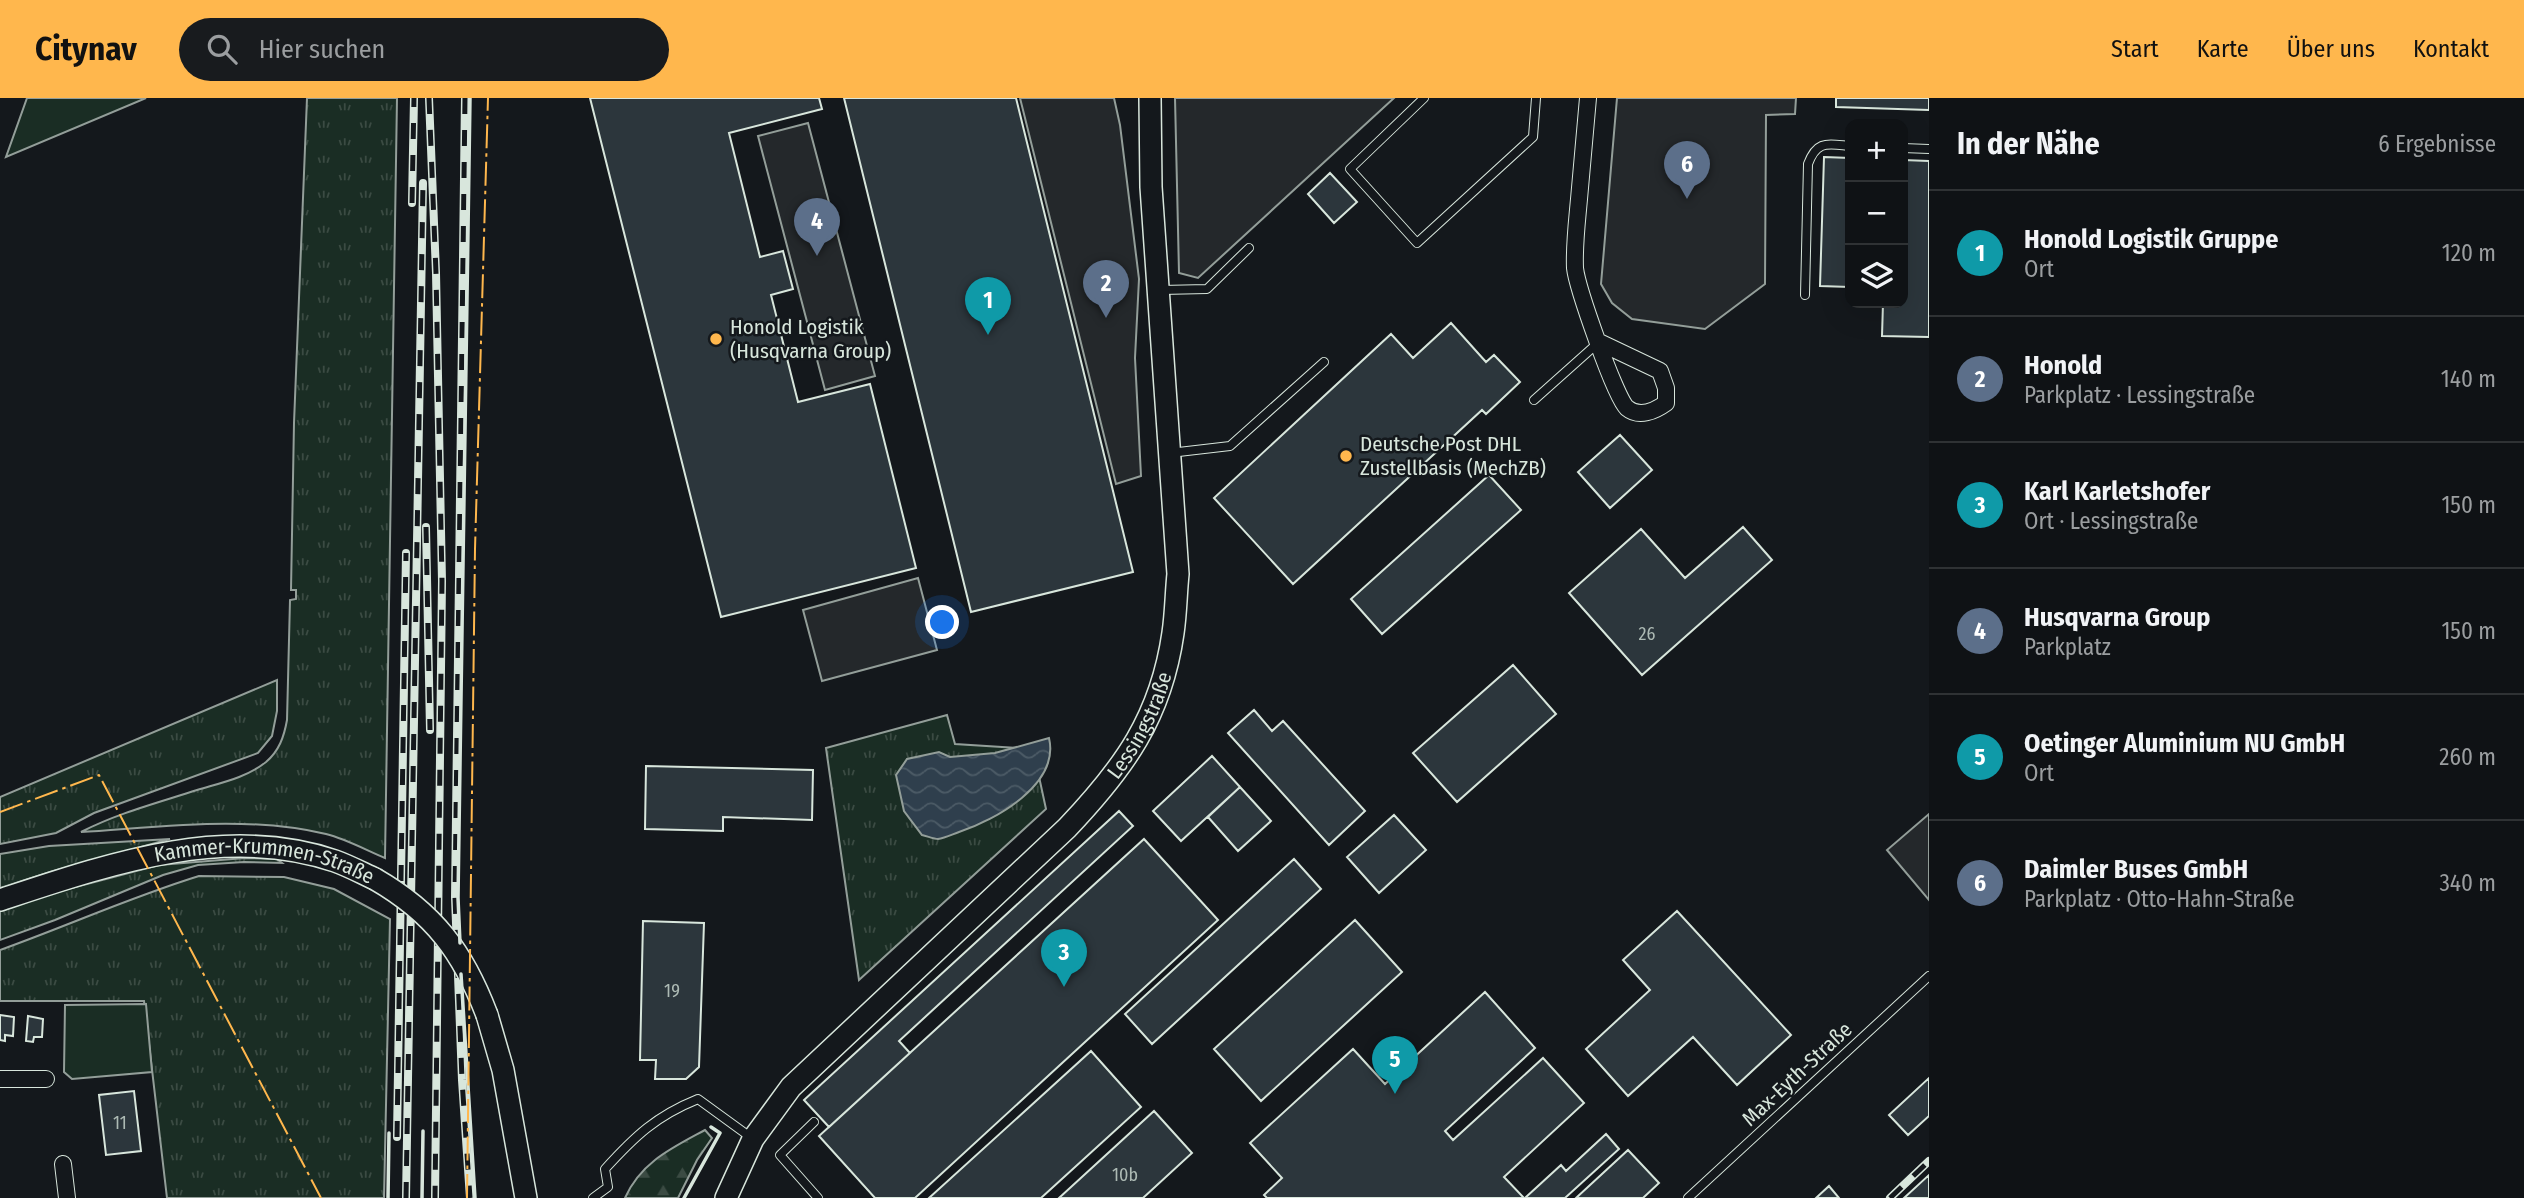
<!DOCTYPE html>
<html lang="de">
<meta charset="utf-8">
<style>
body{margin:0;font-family:"Fira Sans Condensed",sans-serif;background:#181b1e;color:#f1f3f6}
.controls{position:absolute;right:21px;top:21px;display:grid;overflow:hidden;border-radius:14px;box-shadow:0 7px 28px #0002}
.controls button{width:63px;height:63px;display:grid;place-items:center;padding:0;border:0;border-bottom:2px solid #2f3234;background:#0f1215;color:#f1f3f6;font:35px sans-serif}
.you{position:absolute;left:943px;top:525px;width:24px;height:24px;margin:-18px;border:5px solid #fff;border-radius:50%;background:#1a73e8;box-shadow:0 0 0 10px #1a73e833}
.badge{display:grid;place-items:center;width:46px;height:46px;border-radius:50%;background:#ffb74d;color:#fff;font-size:23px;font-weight:700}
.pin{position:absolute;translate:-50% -58px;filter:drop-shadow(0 2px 4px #0008)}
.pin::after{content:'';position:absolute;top:37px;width:24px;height:21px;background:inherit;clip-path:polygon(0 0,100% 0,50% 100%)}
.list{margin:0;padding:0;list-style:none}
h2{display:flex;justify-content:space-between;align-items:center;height:91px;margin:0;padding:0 28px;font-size:30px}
h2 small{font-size:23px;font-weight:400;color:#9b9ea0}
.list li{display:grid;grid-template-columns:46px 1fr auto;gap:21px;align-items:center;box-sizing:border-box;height:126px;padding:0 28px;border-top:2px solid #2f3234}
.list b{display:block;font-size:26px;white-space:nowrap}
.list p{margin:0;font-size:23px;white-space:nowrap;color:#9b9ea0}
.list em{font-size:23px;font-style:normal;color:#9b9ea0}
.icon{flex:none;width:38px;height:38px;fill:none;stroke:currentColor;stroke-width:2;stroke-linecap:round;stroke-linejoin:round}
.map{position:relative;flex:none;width:1929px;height:1100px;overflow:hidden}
header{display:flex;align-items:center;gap:42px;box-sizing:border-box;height:98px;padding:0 35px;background:#ffb74d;color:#111}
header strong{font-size:33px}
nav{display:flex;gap:38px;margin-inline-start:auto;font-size:24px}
.search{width:490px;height:63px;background:#181b1e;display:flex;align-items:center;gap:18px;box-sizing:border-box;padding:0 24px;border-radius:38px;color:#9b9ea0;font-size:26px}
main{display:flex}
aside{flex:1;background:#0f1215}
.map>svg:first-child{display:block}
.grass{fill:url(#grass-tufts);stroke:#939e99;stroke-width:2}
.forest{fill:url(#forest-firs);stroke:#939e99;stroke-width:2}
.green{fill:#1a2d24;stroke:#939e99;stroke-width:2}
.parking{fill:#24282b;stroke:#939e99;stroke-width:2}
.water{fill:url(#water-waves);stroke:#939e99;stroke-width:2}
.building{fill:#2c363c;stroke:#d8e6dc;stroke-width:2}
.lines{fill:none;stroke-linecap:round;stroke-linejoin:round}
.lane-casing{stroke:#d8e6dc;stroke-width:10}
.street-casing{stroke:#d8e6dc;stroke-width:18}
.secondary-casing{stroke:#d8e6dc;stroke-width:24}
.lane{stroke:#14181c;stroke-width:8}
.street{stroke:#14181c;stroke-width:16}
.secondary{stroke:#14181c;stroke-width:21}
.rail-casing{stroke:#d8e6dc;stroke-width:8}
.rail{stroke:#14181c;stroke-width:5;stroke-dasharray:16;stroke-linecap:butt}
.secondary-bridge-casing{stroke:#d8e6dc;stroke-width:24;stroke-linecap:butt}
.secondary-bridge{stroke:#14181c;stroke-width:21}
.wall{stroke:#d8e6dc;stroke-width:3.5}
.power{stroke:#ffb74d;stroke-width:2;stroke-dasharray:24 5 3.5 5;stroke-linecap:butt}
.poi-dot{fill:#ffb74d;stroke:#14181c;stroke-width:2.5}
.labels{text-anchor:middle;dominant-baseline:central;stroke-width:5;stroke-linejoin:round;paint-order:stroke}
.number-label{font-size:18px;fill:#adbab4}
.poi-label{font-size:21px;fill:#d8e6dc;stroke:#14181c;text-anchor:start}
.street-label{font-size:21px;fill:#d8e6dc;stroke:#14181c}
</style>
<header>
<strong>Citynav</strong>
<div class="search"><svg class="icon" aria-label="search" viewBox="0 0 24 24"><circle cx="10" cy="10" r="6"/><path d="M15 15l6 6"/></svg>Hier suchen</div>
<nav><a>Start</a><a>Karte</a><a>Über uns</a><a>Kontakt</a></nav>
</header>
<main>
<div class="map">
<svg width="1929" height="1100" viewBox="0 0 1929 1100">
<defs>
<pattern id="grass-tufts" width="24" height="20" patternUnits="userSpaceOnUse" patternTransform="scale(1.75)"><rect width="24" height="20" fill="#1a2d24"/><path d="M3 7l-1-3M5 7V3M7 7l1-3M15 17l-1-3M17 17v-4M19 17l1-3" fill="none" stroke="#3b4b43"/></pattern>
<pattern id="forest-firs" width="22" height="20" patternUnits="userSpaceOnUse" patternTransform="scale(1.75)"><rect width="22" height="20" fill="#1a2d24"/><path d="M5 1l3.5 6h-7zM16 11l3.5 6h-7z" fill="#3b4b43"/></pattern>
<pattern id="water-waves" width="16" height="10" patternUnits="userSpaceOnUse" patternTransform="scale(1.75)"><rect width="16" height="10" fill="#2f3f4d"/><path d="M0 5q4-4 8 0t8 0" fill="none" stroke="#4c5b66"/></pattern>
</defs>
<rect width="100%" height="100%" fill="#14181c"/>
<path class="grass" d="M307,0H397L385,760C366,752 346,741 326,736C246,717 161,729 81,734C118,715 157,705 197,692C220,685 246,680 266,664C279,653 284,639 287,622L290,502L296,501V492H291L294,325Z
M277,582V613L272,638L258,655L94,715L56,735L0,746V699Z
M947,617L955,646L1033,651L1046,711L859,882L826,650Z
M170,741L50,774L0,790V756L49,748Z
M245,760L277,761L282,765L244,764L198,767L163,777L55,822L0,842V813L49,796L159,767Z
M199,778L284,779L334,791L390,821L384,1100H167L144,903H0V852C67,828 131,799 199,778Z"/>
<path class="forest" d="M705,1032L712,1040L697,1062L678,1100H625C641,1064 672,1050 705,1032Z"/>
<path class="green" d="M27,0H146L6,59Z
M146,906L152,974L72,981L64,974L65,907Z"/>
<path class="parking" d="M1020,0H1114L1120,27L1139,181L1135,260L1141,378L1116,386Z
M1175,0H1394L1198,180L1179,175Z
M1617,0H1796L1795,16L1766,17L1765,186L1705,231L1632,221L1612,205L1601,186Z
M808,25L875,278L825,292L758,38Z
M918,480L937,552L822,583L803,512Z
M1929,716V802L1887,752Z"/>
<path class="water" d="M1049,640C1060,686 996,722 959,734C953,736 945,740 938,741C934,741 927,738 922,737L904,713L896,677L907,661L939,654L950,659L995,655Z"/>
<path class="building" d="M590,0H819L822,11L729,35L760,159L783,153L793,191L771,197L798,304L870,286L916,470L721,519Z
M844,0H1016L1133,474L971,514Z
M1836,0H1929V12L1836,9Z
M1824,59L1850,60V189L1820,188Z
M1903,62L1929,63V239L1882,238L1883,205H1903Z
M1330,75L1357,104L1334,125L1308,96Z
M1451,225L1486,264L1494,257L1520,284L1486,316L1482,312L1293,486L1214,400L1391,236L1413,260Z
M1620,337L1652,372L1610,410L1578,374Z
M1489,377L1521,412L1382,536L1351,501Z
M1743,429L1772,462L1642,577L1569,495L1641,431L1685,480Z
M1513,567L1556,616L1457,704L1413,655Z
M1254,612L1272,633L1283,623L1365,713L1329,747L1228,635Z
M1212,658L1240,689L1181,743L1153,713Z
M646,668L813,672L812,722L723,719V733L645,731Z
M1240,689L1271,723L1238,753L1208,719Z
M1119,713L1133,728L899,943L910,955L829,1029L804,1002Z
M1394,717L1426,752L1379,795L1347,759Z
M1144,741L1218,822L915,1100H875L819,1038Z
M1294,761L1321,791L1152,946L1125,916Z
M1677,813L1791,937L1737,987L1693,939L1628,998L1586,951L1650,892L1623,862Z
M1355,822L1402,874L1261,1003L1214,951Z
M643,823L704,825L699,969L686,981H655L656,962H640Z
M1485,894L1535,950L1445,1033L1453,1042L1543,960L1584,1005L1504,1079L1524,1100H1267L1264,1097L1282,1080L1250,1045L1353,951L1385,986Z
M0,917L14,919L13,938L5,937V943L0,942Z
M28,918L43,921L42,939H34L33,944L26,943Z
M1091,953L1141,1009L1041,1100H929Z
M1929,980V1018L1908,1037L1889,1017Z
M134,993L141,1053L106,1057L99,997Z
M1154,1013L1192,1055L1143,1100H1059Z
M1606,1036L1619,1051L1565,1100H1525L1561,1067L1566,1073Z
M1628,1052L1659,1085L1643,1100H1576Z
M1929,1077V1100H1904Z
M1829,1088L1839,1100H1816Z"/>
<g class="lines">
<g class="lane-casing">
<path id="lane" d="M1424,0L1350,71L1417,145L1533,39L1536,0
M1903,50L1929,51
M1161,192L1207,191L1249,150
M1805,197L1808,66C1817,42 1827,46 1850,48
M1534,302L1599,244
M1170,355L1230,348L1324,264
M814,1024L780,1057L818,1100
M593,1100L608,1089L605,1071C635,1038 656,1018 698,1001L753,1041
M1688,1100L1929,878"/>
</g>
<g class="street-casing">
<path id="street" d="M1588,0C1585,34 1582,67 1579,101C1577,124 1574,147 1575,170C1577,189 1615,299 1627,310C1639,320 1655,313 1666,305V290L1660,273L1599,244
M0,981H46
M63,1066L67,1100"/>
</g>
<g class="secondary-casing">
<g id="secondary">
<path id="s1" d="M0,802C106,767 224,725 335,763C349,768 362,775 375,781"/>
<path d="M487,917L503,972L526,1100"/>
<path id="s2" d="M726,1100L753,1041L791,989L1067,730C1124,670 1161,619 1173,535C1176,515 1176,495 1178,476L1151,89L1150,0"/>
</g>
</g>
<use href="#lane" class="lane"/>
<use href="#street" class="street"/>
<use href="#secondary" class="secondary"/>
<g class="rail-casing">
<path id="rail" d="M429,0L436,175L442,483L435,1100
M465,0L455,799L462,982L470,1100
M412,105L414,0
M426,429L430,632
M397,1039L406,455
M406,1100L423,85
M1890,1100L1929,1063"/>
</g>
<use href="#rail" class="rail"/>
<g class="secondary-bridge-casing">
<path id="secondary-bridge" d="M375,781C434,815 463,854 487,917"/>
</g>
<use href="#secondary-bridge" class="secondary-bridge"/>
<path class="wall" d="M460,845L458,800L470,0
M461,876L475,1100
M388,1100L389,1035
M422,1100L423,1033
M684,1100L720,1035L711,1029"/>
<path class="power" d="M0,714L99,677L321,1100
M467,1100L475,451L488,0"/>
</g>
<g class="poi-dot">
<circle cx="716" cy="241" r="7"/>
<circle cx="1346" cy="358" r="7"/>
</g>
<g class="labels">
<g class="number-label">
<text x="1647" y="536">26</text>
<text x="672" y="893">19</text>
<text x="120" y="1025">11</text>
<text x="1125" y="1077">10b</text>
</g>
<g class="poi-label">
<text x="730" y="229">Honold Logistik<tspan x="730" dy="24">(Husqvarna Group)</tspan></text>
<text x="1360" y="346">Deutsche Post DHL<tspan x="1360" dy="24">Zustellbasis (MechZB)</tspan></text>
</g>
<g class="street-label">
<text stroke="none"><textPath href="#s2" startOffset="635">Lessingstraße</textPath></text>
<text stroke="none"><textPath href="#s1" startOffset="273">Kammer-Krummen-Straße</textPath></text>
<text transform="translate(1797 976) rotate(-43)">Max-Eyth-Straße</text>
</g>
</g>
</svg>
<div class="controls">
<button>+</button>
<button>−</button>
<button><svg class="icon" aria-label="layers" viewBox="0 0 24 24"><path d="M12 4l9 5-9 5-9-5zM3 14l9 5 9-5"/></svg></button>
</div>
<div class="you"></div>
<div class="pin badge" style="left:988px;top:237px;background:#0f9aa8">1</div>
<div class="pin badge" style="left:1106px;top:220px;background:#5c6f8a">2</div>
<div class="pin badge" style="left:1064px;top:889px;background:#0f9aa8">3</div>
<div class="pin badge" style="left:817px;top:158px;background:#5c6f8a">4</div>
<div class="pin badge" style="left:1395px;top:996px;background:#0f9aa8">5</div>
<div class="pin badge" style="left:1687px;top:101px;background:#5c6f8a">6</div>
</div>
<aside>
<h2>In der Nähe<small>6 Ergebnisse</small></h2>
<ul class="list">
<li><span class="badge" style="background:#0f9aa8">1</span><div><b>Honold Logistik Gruppe</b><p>Ort</p></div><em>120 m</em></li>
<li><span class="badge" style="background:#5c6f8a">2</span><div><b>Honold</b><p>Parkplatz · Lessingstraße</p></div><em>140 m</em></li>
<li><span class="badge" style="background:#0f9aa8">3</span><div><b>Karl Karletshofer</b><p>Ort · Lessingstraße</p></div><em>150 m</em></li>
<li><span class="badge" style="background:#5c6f8a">4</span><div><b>Husqvarna Group</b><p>Parkplatz</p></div><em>150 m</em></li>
<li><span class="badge" style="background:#0f9aa8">5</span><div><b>Oetinger Aluminium NU GmbH</b><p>Ort</p></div><em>260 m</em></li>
<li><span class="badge" style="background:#5c6f8a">6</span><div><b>Daimler Buses GmbH</b><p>Parkplatz · Otto-Hahn-Straße</p></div><em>340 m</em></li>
</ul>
</aside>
</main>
